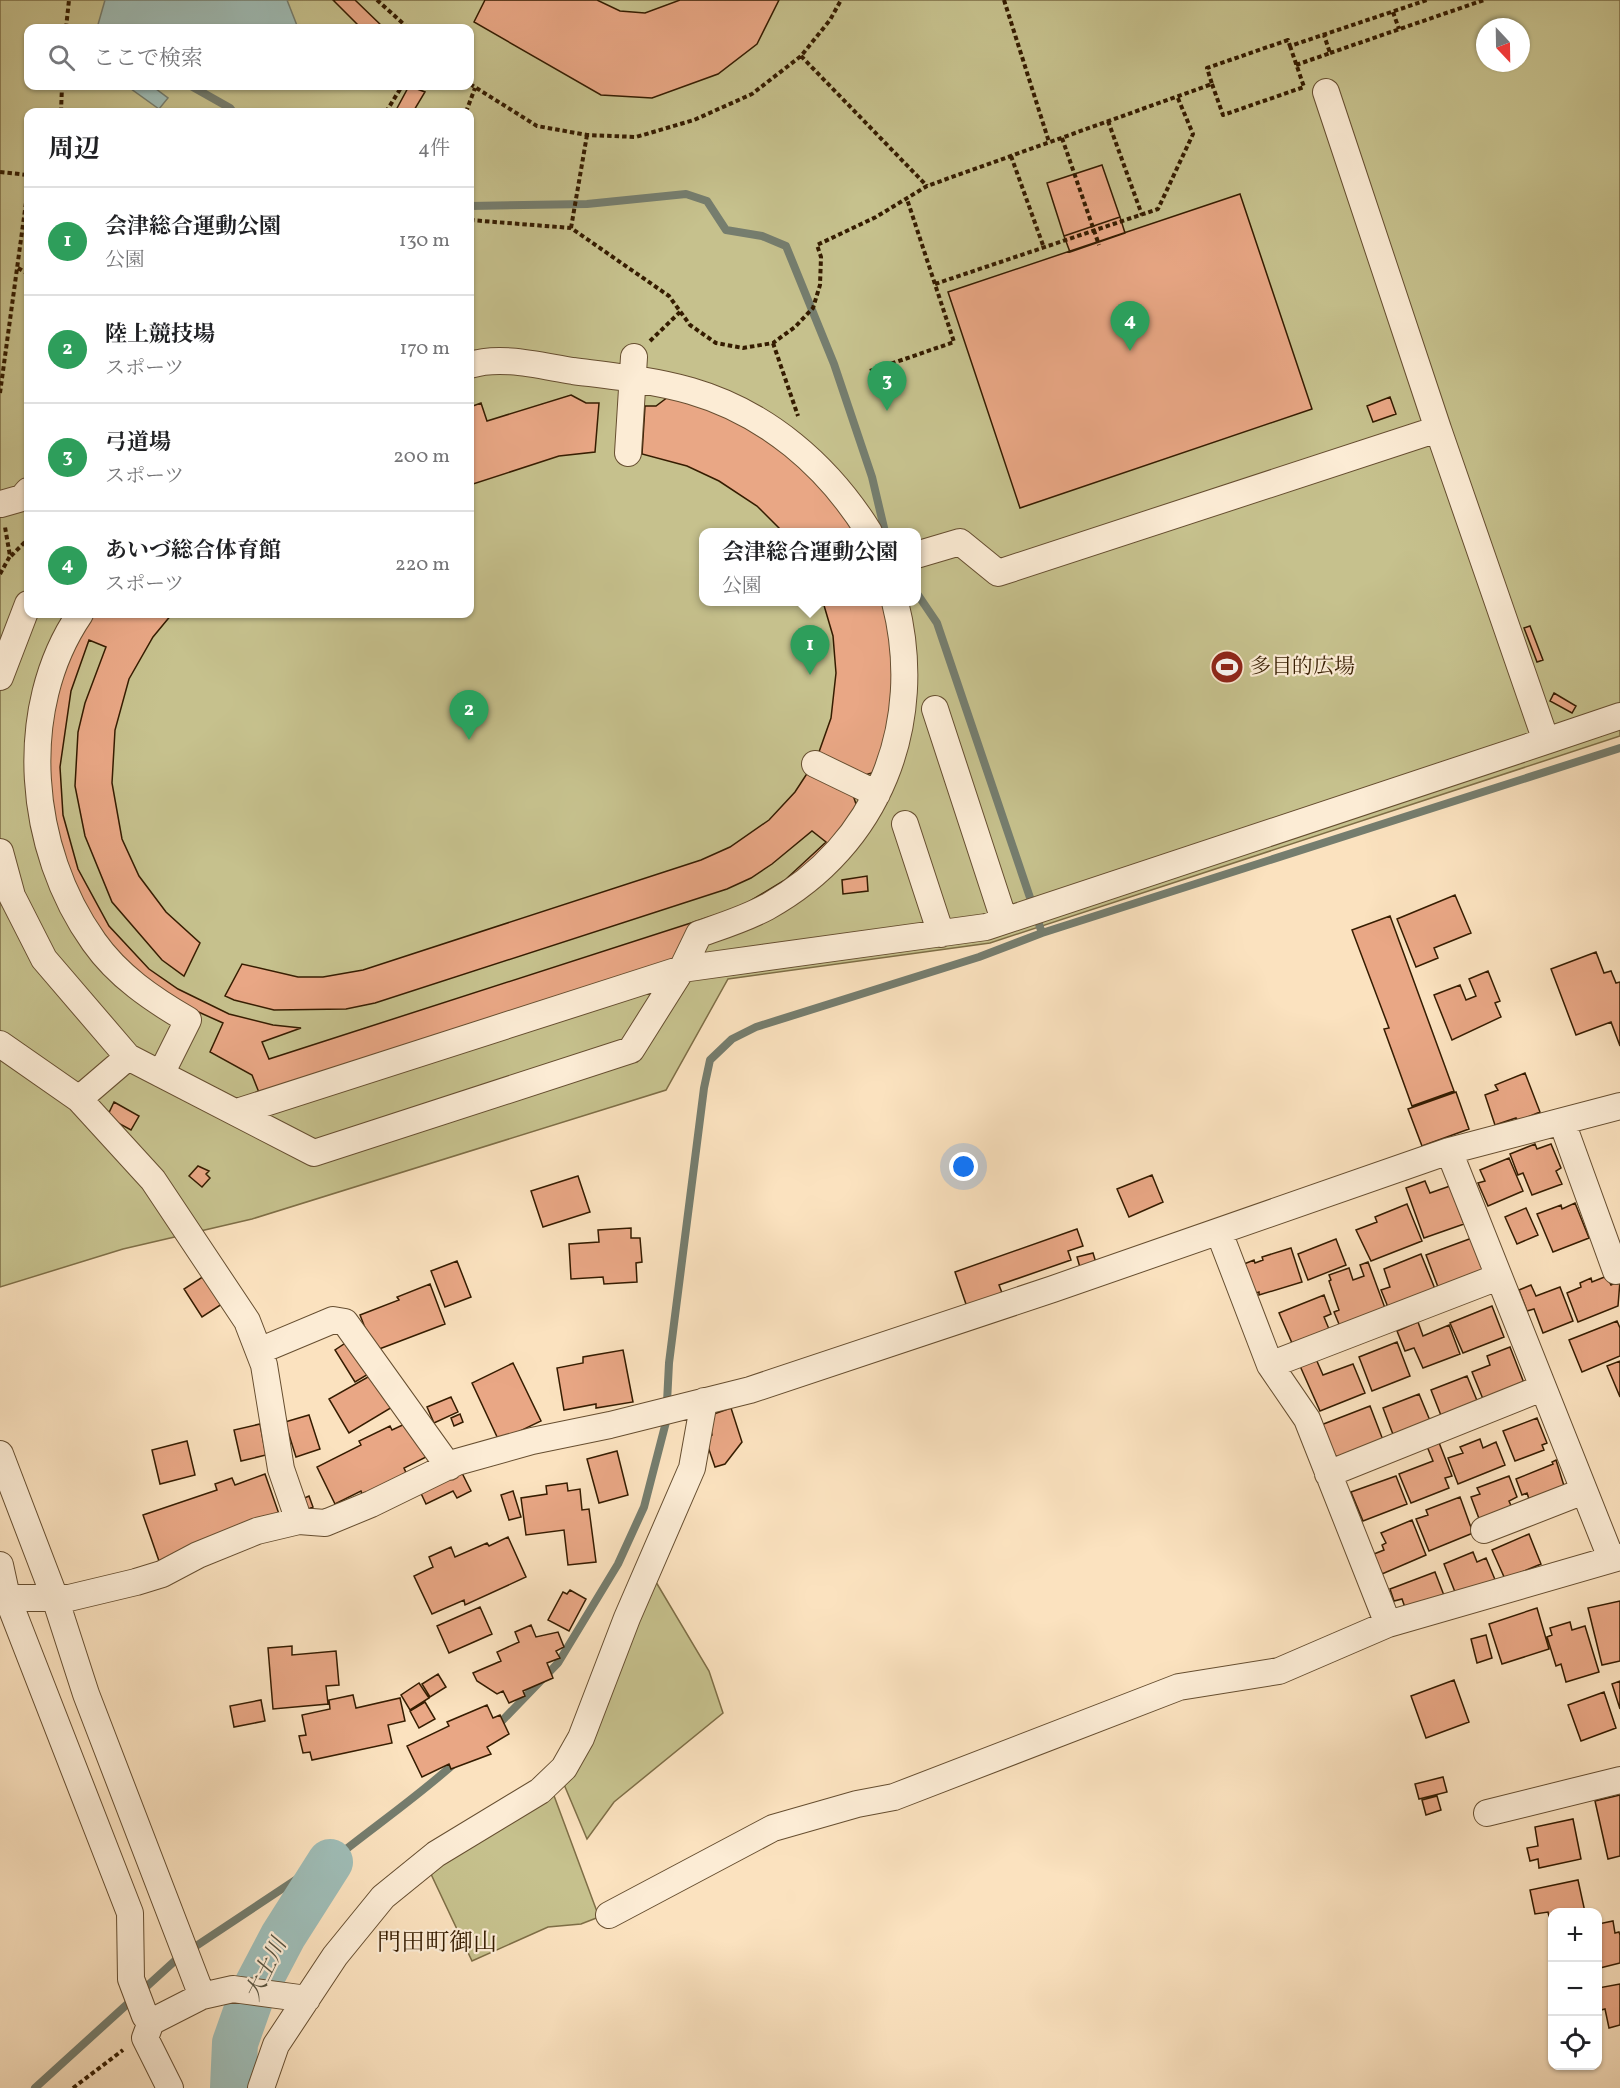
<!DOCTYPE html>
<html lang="ja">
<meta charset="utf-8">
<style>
body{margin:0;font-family:Vollkorn,"Noto Serif JP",serif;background:#f6f6f6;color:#202124}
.controls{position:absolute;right:18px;bottom:18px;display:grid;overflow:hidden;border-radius:12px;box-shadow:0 2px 4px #0004}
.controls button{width:54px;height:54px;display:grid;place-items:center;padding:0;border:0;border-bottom:2px solid #e0e0e0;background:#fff;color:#202124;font:30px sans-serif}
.compass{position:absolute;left:1476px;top:18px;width:54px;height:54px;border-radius:50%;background:#fff;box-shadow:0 2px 4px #0004;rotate:158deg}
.you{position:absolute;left:964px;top:1167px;width:21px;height:21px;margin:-15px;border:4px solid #fff;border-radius:50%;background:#1a73e8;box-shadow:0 0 0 9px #1a73e833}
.badge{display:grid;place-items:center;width:39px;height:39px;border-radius:50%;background:#db2777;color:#fff;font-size:20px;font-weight:700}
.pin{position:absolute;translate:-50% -50px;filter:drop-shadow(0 2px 3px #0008)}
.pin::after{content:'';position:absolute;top:32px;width:21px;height:18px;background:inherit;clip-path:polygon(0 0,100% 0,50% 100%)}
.popup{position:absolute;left:699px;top:528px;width:222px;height:78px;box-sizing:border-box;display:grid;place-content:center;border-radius:12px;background:#fff;filter:drop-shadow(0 2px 4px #0005);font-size:20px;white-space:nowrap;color:#757577}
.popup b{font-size:22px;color:#202124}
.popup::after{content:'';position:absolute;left:50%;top:100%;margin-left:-12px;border:12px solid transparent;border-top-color:#fff}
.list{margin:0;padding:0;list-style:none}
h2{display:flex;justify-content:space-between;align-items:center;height:78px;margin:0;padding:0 24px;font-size:26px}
h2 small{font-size:20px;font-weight:400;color:#757577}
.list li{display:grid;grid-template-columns:39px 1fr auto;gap:18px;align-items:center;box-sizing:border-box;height:108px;padding:0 24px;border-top:2px solid #e0e0e0}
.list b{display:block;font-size:22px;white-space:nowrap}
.list p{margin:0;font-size:20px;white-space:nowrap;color:#757577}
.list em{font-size:20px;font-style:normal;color:#757577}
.icon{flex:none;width:33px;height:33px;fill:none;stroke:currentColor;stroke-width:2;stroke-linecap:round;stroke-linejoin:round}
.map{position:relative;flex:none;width:1620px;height:2088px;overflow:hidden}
.search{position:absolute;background:#fff;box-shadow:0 2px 4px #0004;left:24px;top:24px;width:450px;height:66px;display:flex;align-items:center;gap:15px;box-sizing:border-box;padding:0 21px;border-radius:12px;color:#757577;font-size:22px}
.panel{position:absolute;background:#fff;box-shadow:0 2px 4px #0004;left:24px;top:108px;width:450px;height:510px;border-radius:12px}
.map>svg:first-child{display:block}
.green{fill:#c6c18d;stroke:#7e6e46;stroke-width:1.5;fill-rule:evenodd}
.water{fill:#9fbdb7;stroke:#757d6e;stroke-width:1.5}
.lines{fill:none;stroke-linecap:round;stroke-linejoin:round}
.stream{stroke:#757d6e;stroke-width:8}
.river{stroke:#9fbdb7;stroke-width:46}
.building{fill:#e9a785;stroke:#351c00;stroke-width:1.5}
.minor-casing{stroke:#664e30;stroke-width:28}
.path{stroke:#351c00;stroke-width:4;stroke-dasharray:4.5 3;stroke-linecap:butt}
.minor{stroke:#fcecd5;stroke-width:26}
.labels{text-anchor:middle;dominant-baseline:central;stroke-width:4.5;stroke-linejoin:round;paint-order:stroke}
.poi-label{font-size:21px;fill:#351c00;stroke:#fcecd5;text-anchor:start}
.water-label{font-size:22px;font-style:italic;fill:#5a5440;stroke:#fcecd5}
.quarter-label{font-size:24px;fill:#351c00;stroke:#fcecd5}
</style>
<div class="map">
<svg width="1620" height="2088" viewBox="0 0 1620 2088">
<rect width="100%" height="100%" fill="#fbe2bf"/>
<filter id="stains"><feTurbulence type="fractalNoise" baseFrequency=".00333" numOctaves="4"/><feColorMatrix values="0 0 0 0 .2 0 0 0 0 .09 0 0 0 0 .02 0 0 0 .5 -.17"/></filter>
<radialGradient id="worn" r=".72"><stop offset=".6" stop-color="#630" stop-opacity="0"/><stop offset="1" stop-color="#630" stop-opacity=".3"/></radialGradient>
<path class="green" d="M0,0H1620V736L990,943L728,979L666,1090L252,1219L123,1249L0,1287ZM1485,27H1521V63H1485ZM28,28H470V86H28ZM28,112H470V614H28ZM704,532H916V602H704Z
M653,1577L709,1671L723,1713L614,1802L587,1839L563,1782Z
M553,1793L599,1917L581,1924L548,1927L472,1961L430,1872Z"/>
<path class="water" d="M105,0H287L298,28H97Z
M127,86H152L168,98L159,109Z"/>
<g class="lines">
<path class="stream" d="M191,86L230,108L233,112
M470,206L587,204L686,194L707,201L726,230L762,236L786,246L834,364L872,477L885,532
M916,592L937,623L1042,933
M497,1726L558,1663L618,1564L644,1507L666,1422L669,1363L704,1088L710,1060L732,1039L756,1027L979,957L1042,933L1620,748
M35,2088L178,1958L318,1865L330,1862C372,1828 416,1798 456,1762"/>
<path class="river" d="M233,2088L235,2043L252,1995L283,1936L330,1862"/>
</g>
<path class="building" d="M333,0H355L384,28H361Z
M485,0H597L620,11L645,13L680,0H779L757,44L718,74L652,98L601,95L474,22Z
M409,86L425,92L413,112H395Z
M1102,165L1120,217L1064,236L1047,183Z
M1240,194L1312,409L1020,508L948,292Z
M1120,217L1125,233L1070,252L1064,236Z
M571,395L586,403H599L595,452L559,456L470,485V407L481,403L487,421Z
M668,397L697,404L732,417L815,474L856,532H783L757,506L719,481L687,466L642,454L645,406H656Z
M1390,397L1396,414L1373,422L1367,406Z
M823,602H888L897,677L878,771L862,776L819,752L831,718L836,673L833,636Z
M93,614H172L153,637L129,679L115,730L112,783L122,839L139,876L166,912L200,943L184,976L162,960L112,902L85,836L75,786L78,732L85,703L106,647L89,640L71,691L60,767L63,815L78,869L109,926L149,969L178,989L229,1014L273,1025L301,1028L262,1042L269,1059L728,911L745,904L785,880L826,842L812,831L772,864L751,878L727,889L375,1003L346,1009L274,1010L234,1000L225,996L242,964L298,977H323L363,970L701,860L730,847L769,820L795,792L808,772L853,795L858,810L816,859L675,960L260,1095L252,1075L210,1052L223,1023L194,1010L141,977L99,933L65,866L48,783L53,703L70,654Z
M1530,626L1543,660L1537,662L1524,628Z
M1554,693L1576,706L1572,713L1550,701Z
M867,876L868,891L843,894L842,880Z
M1455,895L1471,933L1434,948L1438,958L1416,967L1397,919Z
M1390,916L1454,1091L1412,1106L1384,1029L1389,1028L1352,930Z
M1596,952L1604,973L1611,971L1616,983L1620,982V1046L1611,1022L1576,1035L1551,969Z
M1488,971L1500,1001L1495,1003L1501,1017L1452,1040L1434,995L1460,985L1466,1000L1476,996L1469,979Z
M1525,1073L1540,1112L1518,1121L1516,1118L1495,1125L1485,1095L1498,1090L1495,1085Z
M1456,1092L1469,1129L1422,1146L1408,1109Z
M114,1102L139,1116L131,1130L107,1117Z
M1535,1144L1537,1149L1551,1144L1561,1168L1556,1171L1562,1184L1532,1195L1523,1173L1518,1175L1510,1154Z
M1509,1158L1523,1191L1488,1206L1478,1183L1485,1181L1480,1170Z
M198,1166L209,1171L206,1174L210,1178L202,1187L189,1176Z
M1152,1175L1163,1202L1129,1217L1117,1189Z
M578,1176L590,1212L543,1227L531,1191Z
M1425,1181L1430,1193L1450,1186L1464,1224L1424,1238L1406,1188Z
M1575,1203L1589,1238L1553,1252L1537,1214L1561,1205L1562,1209Z
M1407,1204L1422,1241L1371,1261L1356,1230L1377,1222L1375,1217Z
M1526,1208L1538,1235L1517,1244L1505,1217Z
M631,1228V1238H640L642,1262L636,1263L637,1282L604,1284L603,1277L571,1279L569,1244L599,1242L598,1230Z
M1077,1229L1083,1246L1068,1251L1071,1260L999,1285L1004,1298L968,1310L955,1272Z
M1472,1238L1484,1270L1438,1287L1426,1255Z
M1336,1239L1346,1265L1308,1280L1298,1254Z
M1291,1248L1302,1282L1259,1295V1292L1253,1294L1244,1264L1254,1260L1255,1263L1263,1260L1262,1257Z
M1093,1253L1097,1266L1081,1271L1077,1257Z
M1421,1254L1435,1289L1390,1312L1381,1290L1390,1287L1384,1269Z
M457,1261L471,1297L445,1307L431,1271Z
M1368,1262L1385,1308L1341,1329L1334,1312L1339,1310L1329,1281L1331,1280L1329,1275L1349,1268L1353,1280L1364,1276L1360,1265Z
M204,1276L222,1304L202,1317L184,1289Z
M1607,1276L1611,1285L1620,1281L1618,1306L1578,1322L1567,1293L1581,1287L1580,1283L1591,1278L1592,1282Z
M430,1284L445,1324L374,1351L360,1315L399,1300L397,1297Z
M1531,1285L1536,1296L1560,1287L1573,1321L1543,1333L1534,1309L1527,1311L1519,1290Z
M1324,1295L1331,1314L1324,1317L1329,1329L1292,1343L1279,1313Z
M1492,1306L1504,1337L1463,1353L1450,1323Z
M1617,1321L1620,1328V1356L1582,1372L1569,1340Z
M1418,1322L1423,1336L1449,1325L1460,1354L1423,1368L1414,1348L1405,1351L1397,1331Z
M350,1340L370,1373L355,1382L335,1350Z
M1397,1342L1410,1376L1372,1391L1359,1357Z
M1510,1347L1524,1383L1483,1399L1472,1372L1490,1365L1487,1356Z
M623,1350L633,1402L596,1408V1404L564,1410L557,1368L583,1363V1357Z
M1316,1359L1323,1375L1353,1364L1365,1393L1320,1411L1300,1366Z
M1620,1361V1397L1607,1366Z
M513,1363L541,1421L499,1441L472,1383Z
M375,1373L394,1406L349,1433L329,1399Z
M1467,1376L1478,1403L1442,1418L1431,1390Z
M1419,1394L1431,1423L1394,1437L1383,1408Z
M451,1397L458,1412L434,1423L427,1407Z
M1370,1406L1383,1440L1335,1460L1321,1425Z
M731,1408L742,1442L725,1464L715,1467L705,1438L712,1435L708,1416Z
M460,1414L463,1422L454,1426L451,1418Z
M309,1415L320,1449L296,1457L285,1422Z
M1537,1418L1547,1443L1542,1445L1544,1450L1515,1461L1503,1431Z
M409,1422L432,1454L404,1468L407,1475L363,1497L361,1491L335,1504L317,1467L361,1445L359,1441L390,1426L392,1430Z
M260,1424L266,1455L241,1461L234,1430Z
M1480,1439L1483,1448L1496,1442L1505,1465L1458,1484L1448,1458L1463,1453L1460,1447Z
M1438,1440L1452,1476L1445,1478L1449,1488L1411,1503L1399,1474L1433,1461L1426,1444Z
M187,1441L195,1475L160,1484L152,1450Z
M617,1451L628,1495L599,1503L587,1459Z
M1556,1460L1565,1489L1530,1502L1527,1493L1522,1495L1516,1479L1553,1464L1552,1462Z
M460,1469L471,1491L457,1498L453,1491L426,1504L418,1487Z
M265,1474L279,1514L159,1561L143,1515L217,1490L215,1484L232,1478L235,1485Z
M1396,1476L1407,1504L1363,1521L1351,1492Z
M1509,1476L1517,1497L1509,1501L1513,1510L1481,1524L1471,1497L1480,1494L1477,1488Z
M567,1483L568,1491L580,1489L582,1510L589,1509L596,1562L568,1565L564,1530L526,1535L521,1498L547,1494L546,1486Z
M513,1491L521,1517L509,1520L501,1495Z
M309,1496L313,1507L304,1511L300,1500Z
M1460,1497L1473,1533L1429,1551L1416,1519L1428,1515L1426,1510Z
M1412,1520L1426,1555L1382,1574L1374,1554L1384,1550L1382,1545L1386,1543L1381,1533Z
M1529,1534L1541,1564L1505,1579L1492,1550Z
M508,1537L526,1577L465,1605L464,1600L432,1614L414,1576L433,1567L429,1557L451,1547L455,1557L487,1543L489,1546Z
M1473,1552L1477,1562L1486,1558L1496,1582L1457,1597L1444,1564Z
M1435,1572L1445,1598L1407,1613L1402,1599L1394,1601L1390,1589Z
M570,1590L586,1599L569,1631L548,1620L563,1592L567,1594Z
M1620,1601V1661L1602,1665L1588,1608Z
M480,1607L492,1634L449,1653L437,1626Z
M1537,1608L1549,1649L1502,1664L1489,1624Z
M1570,1622L1572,1630L1585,1626L1599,1672L1566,1682L1561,1664L1556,1666L1547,1637L1552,1635L1550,1628Z
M531,1625L536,1637L558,1632L564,1647L556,1651L560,1658L547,1663L553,1678L523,1691L525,1696L509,1703L503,1691L497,1694L477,1681L473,1673L501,1661L497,1652L519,1642L515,1632Z
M1486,1635L1492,1658L1477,1663L1471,1639Z
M292,1646V1655L336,1651L339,1685L326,1686L328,1704L273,1709L268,1648Z
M438,1674L446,1687L430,1697L422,1684Z
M1454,1680L1469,1722L1426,1738L1411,1696Z
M1620,1681V1709L1612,1684Z
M419,1683L429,1698L410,1710L401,1695Z
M1604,1692L1616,1728L1581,1741L1568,1705Z
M353,1695L356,1708L400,1698L405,1721L388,1725L392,1743L312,1760L310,1752L303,1753L299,1736L306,1735L302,1715L330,1709L329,1700Z
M261,1700L265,1721L234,1727L230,1706Z
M425,1702L435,1719L419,1728L410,1711Z
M487,1705L493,1718L500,1715L509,1734L487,1747L491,1754L451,1769L449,1764L422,1777L407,1746L449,1726L447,1722Z
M1443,1777L1447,1792L1419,1799L1415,1784Z
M1620,1795V1856L1608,1859L1595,1801Z
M1437,1796L1441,1810L1426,1815L1422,1800Z
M1573,1819L1581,1859L1539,1868L1538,1859L1530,1861L1527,1848L1538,1846L1535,1827Z
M1578,1880L1585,1912H1552L1550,1921L1548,1912L1535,1914L1530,1890Z
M1613,1921L1615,1933L1619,1932L1620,1935V1963L1600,1968L1598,1924Z
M1620,1984V2025L1609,2028L1605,2009L1601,2010L1598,1988Z"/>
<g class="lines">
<g class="minor-casing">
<path id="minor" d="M470,365C501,355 541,366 573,371C612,376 653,380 691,391C767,413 828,466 869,532
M1438,429L1546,741L1620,716
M628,453L634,357
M1,504L22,498L28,491
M916,555L960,542L998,573L1438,429L1326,92
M80,614C15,709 28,850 94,942C118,976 152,999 188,1020L161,1074
M0,677L28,604
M935,709L1004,920
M815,764L877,794
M905,824L941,934
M0,852L12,896L44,959L128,1057L314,1153L631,1050L682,969L699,934C722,926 745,919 767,907C879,845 926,723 895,602
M0,1044L79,1099L153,1180L247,1321L264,1365L281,1469L299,1521L325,1523L371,1504L457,1462L532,1441L610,1425L750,1390L1053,1289L1449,1151L1620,1106
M79,1099L128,1057
M237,1112L682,969L986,927L1546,741
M1562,1122L1616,1271L1620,1269
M1449,1151L1611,1558
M1219,1232L1270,1365L1307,1419L1388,1624
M259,1351L333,1320L345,1322L449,1467
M1270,1365L1498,1277
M0,1454L55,1598L86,1694L202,1996
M1328,1474L1542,1388
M1484,1530L1584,1491
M0,1565L7,1597L130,1913L131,1979L145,2016L151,2022
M0,1598H69L136,1582L162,1574L198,1555L257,1531L299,1521
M1487,1813L1620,1780
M609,1915L773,1828L857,1804L894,1797L1179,1687L1279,1671L1388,1624L1620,1557
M170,2088L145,2038L151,2022L202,1996L233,1989L307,1999
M261,2088L276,2045L335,1956L383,1897L436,1854L540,1791L564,1768L581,1738L627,1618L692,1468L704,1401"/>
</g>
<path class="path" d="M377,0L408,28
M1004,0L1049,142
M1393,12L1399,29
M66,28L69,0
M1330,53L1484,0
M801,56L927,186
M1296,65L1330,53L1324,35
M470,84L537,126L587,135L636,137L694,120L752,94L801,56L830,20L841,0
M1212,84L1223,115L1304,87L1290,46
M61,112L62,86
M386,112L402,86
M466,112L475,88
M1108,121L1142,215
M1062,138L1099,245
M1011,156L1044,248
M0,172L28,175
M470,220L571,228L669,296L690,325L716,343L743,348L773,343L795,327L813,308L820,285L821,257L817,245L876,217L927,186L1212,84L1207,68L1288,40L1290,46L1427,0
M571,228L587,135
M18,268L28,274
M935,284L1158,209L1193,134L1177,96
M650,341L680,312
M773,343L798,416
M870,371L954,342L907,199
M0,393L28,188
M11,556L28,539
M0,574L10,556L5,527
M73,2088L123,2050"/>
<use href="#minor" class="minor"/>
</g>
<defs>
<g id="stadium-disc" transform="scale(1.725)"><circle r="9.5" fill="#8f2418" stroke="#fcecd5"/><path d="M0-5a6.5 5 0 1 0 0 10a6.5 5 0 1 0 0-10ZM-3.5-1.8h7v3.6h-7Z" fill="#fff"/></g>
</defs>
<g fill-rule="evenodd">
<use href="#stadium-disc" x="1227" y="667"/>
</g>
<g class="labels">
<g class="poi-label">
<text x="1250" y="667">多目的広場</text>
</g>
<g class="water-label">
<text transform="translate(267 1970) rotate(-64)">大土川</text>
</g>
<g class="quarter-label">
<text x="437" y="1944">門田町御山</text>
</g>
</g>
<rect width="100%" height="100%" filter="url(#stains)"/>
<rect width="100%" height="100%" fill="url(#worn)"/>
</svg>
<div class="controls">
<button>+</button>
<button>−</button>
<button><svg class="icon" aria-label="locate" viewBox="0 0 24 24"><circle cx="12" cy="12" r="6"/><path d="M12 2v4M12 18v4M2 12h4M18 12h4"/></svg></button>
</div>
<svg class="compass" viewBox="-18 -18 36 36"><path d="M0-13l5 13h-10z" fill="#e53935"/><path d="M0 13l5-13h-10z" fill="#757577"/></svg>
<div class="you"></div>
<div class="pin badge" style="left:810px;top:675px;background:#2e9e5b">1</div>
<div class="popup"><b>会津総合運動公園</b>公園</div>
<div class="pin badge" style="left:469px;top:740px;background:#2e9e5b">2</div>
<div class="pin badge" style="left:887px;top:411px;background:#2e9e5b">3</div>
<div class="pin badge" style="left:1130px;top:351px;background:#2e9e5b">4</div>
<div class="search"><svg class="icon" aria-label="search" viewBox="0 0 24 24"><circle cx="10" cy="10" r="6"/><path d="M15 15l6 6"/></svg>ここで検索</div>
<section class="panel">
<h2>周辺<small>4件</small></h2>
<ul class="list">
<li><span class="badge" style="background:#2e9e5b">1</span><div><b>会津総合運動公園</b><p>公園</p></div><em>130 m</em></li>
<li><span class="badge" style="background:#2e9e5b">2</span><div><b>陸上競技場</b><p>スポーツ</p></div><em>170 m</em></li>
<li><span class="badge" style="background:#2e9e5b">3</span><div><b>弓道場</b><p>スポーツ</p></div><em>200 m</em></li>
<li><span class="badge" style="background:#2e9e5b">4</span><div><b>あいづ総合体育館</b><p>スポーツ</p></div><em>220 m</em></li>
</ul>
</section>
</div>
